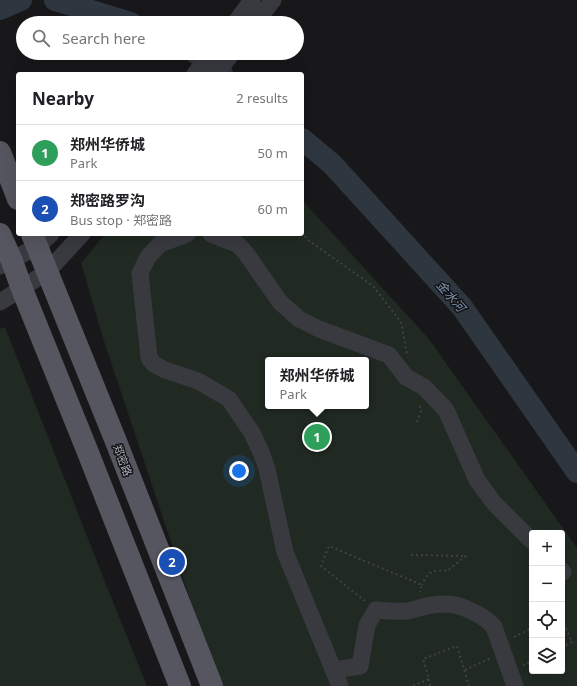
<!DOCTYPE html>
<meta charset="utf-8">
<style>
body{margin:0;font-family:"Noto Sans","Noto Sans SC",sans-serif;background:#f6f6f6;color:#202124}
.controls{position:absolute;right:12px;bottom:12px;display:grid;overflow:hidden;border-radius:4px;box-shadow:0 4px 16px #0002}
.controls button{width:36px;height:36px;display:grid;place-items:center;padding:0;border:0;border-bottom:1px solid #e0e0e0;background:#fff;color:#202124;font:20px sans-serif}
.you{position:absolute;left:239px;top:471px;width:14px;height:14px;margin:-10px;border:3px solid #fff;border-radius:50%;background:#1a73e8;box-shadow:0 0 0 6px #1a73e833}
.badge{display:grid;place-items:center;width:26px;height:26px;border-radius:50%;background:#0b8043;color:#fff;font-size:13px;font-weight:700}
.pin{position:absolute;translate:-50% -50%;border:2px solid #fff;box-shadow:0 1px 4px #0006}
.popup{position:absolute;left:265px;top:357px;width:104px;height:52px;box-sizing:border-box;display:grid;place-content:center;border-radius:4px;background:#fff;filter:drop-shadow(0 1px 3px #0005);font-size:13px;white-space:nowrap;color:#757577}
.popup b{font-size:15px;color:#202124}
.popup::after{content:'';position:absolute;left:50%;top:100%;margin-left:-8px;border:8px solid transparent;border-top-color:#fff}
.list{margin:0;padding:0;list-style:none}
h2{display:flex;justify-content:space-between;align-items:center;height:52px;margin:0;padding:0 16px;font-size:17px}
h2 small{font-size:13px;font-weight:400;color:#757577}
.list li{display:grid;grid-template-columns:26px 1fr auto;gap:12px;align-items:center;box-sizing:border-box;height:56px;padding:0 16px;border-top:1px solid #e0e0e0}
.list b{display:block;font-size:15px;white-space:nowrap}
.list p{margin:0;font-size:13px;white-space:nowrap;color:#757577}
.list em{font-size:13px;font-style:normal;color:#757577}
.icon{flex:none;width:22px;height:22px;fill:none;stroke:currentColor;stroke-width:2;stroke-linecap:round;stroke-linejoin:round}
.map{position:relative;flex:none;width:577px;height:686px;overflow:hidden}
.search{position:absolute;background:#fff;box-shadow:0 4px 16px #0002;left:16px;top:16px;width:288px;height:44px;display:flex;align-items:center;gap:10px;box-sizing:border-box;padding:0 14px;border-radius:22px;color:#757577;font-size:15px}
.panel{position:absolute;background:#fff;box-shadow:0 4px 16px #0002;left:16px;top:72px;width:288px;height:164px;border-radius:4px}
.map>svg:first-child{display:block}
.green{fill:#202922;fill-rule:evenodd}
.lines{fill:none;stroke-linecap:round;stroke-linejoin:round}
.river{stroke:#2e363f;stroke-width:22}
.path{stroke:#3f4147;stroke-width:2;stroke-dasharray:2 3;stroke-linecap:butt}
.minor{stroke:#393a40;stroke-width:17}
.major{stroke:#55565f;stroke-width:22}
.labels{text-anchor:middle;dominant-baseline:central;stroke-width:3;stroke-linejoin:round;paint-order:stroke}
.street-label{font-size:11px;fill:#aaaeba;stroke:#131315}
.water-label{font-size:12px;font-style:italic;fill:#819ab6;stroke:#131315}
</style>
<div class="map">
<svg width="577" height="686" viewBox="0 0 577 686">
<rect width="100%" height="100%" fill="#18181a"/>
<path class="green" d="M302,200L429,339L577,548V686H219L104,341L81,263L105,234H302ZM268,360H366V406H268ZM532,533H562V671H532Z
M5,327L105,582L147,686H0V329Z"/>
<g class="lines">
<path class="river" d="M55,0L131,23
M0,9L21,0
M196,53L222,74
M302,139L332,164L462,307L577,472"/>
<path class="path" d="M302,232L308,240L373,286L401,322L407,354
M417,422L421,411L419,403
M411,555L466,556L447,571C434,569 427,572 422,585
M365,601L321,566L329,546L422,585L420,592
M562,619L572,642L562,647
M514,637L532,628
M523,664L524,665L532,661
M465,670L491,658
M429,679L430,686
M413,686L429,679L423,659L457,646L469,686"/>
<path class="minor" d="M235,23L252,0
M255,23L273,0
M195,74L211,53
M216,74L232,53
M187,234L160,244L148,257L140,273L149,358L154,364L165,370L198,381L229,399L252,433L261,452L267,469L285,552L340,686
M211,234L237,244L245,252L280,302L299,319L319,329L389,355L406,377L424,387L446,410L477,480L494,503L532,541
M0,266L38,246L51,234
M0,302L47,272L82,234
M562,571L563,572
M334,670L360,666L367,625L376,610C386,611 397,612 407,611C415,610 423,606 432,605C438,604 444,604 450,604C464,606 485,616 494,627L515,686"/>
<path class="major" d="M0,152L18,199
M0,234L12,261L22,289L87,450L180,686
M32,234L115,439L212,686"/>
</g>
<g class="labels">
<g class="street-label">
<text transform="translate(123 460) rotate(69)">郑密路</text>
</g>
<g class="water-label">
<text transform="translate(451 296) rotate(49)">金水河</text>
</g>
</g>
</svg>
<div class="controls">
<button>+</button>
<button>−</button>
<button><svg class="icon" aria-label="locate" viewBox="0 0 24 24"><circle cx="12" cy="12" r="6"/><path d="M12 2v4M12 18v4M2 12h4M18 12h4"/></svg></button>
<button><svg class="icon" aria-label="layers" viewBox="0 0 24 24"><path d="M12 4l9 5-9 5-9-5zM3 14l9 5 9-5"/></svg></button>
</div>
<div class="you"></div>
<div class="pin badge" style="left:317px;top:437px;background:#2e9e5b">1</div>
<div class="popup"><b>郑州华侨城</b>Park</div>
<div class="pin badge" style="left:172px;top:562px;background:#1a4fb4">2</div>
<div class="search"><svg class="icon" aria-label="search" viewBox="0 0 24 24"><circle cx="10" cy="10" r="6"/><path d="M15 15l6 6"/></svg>Search here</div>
<section class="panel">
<h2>Nearby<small>2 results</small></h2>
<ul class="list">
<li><span class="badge" style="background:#2e9e5b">1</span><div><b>郑州华侨城</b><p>Park</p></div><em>50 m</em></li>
<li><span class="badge" style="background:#1a4fb4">2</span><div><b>郑密路罗沟</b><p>Bus stop · 郑密路</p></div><em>60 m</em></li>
</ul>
</section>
</div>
